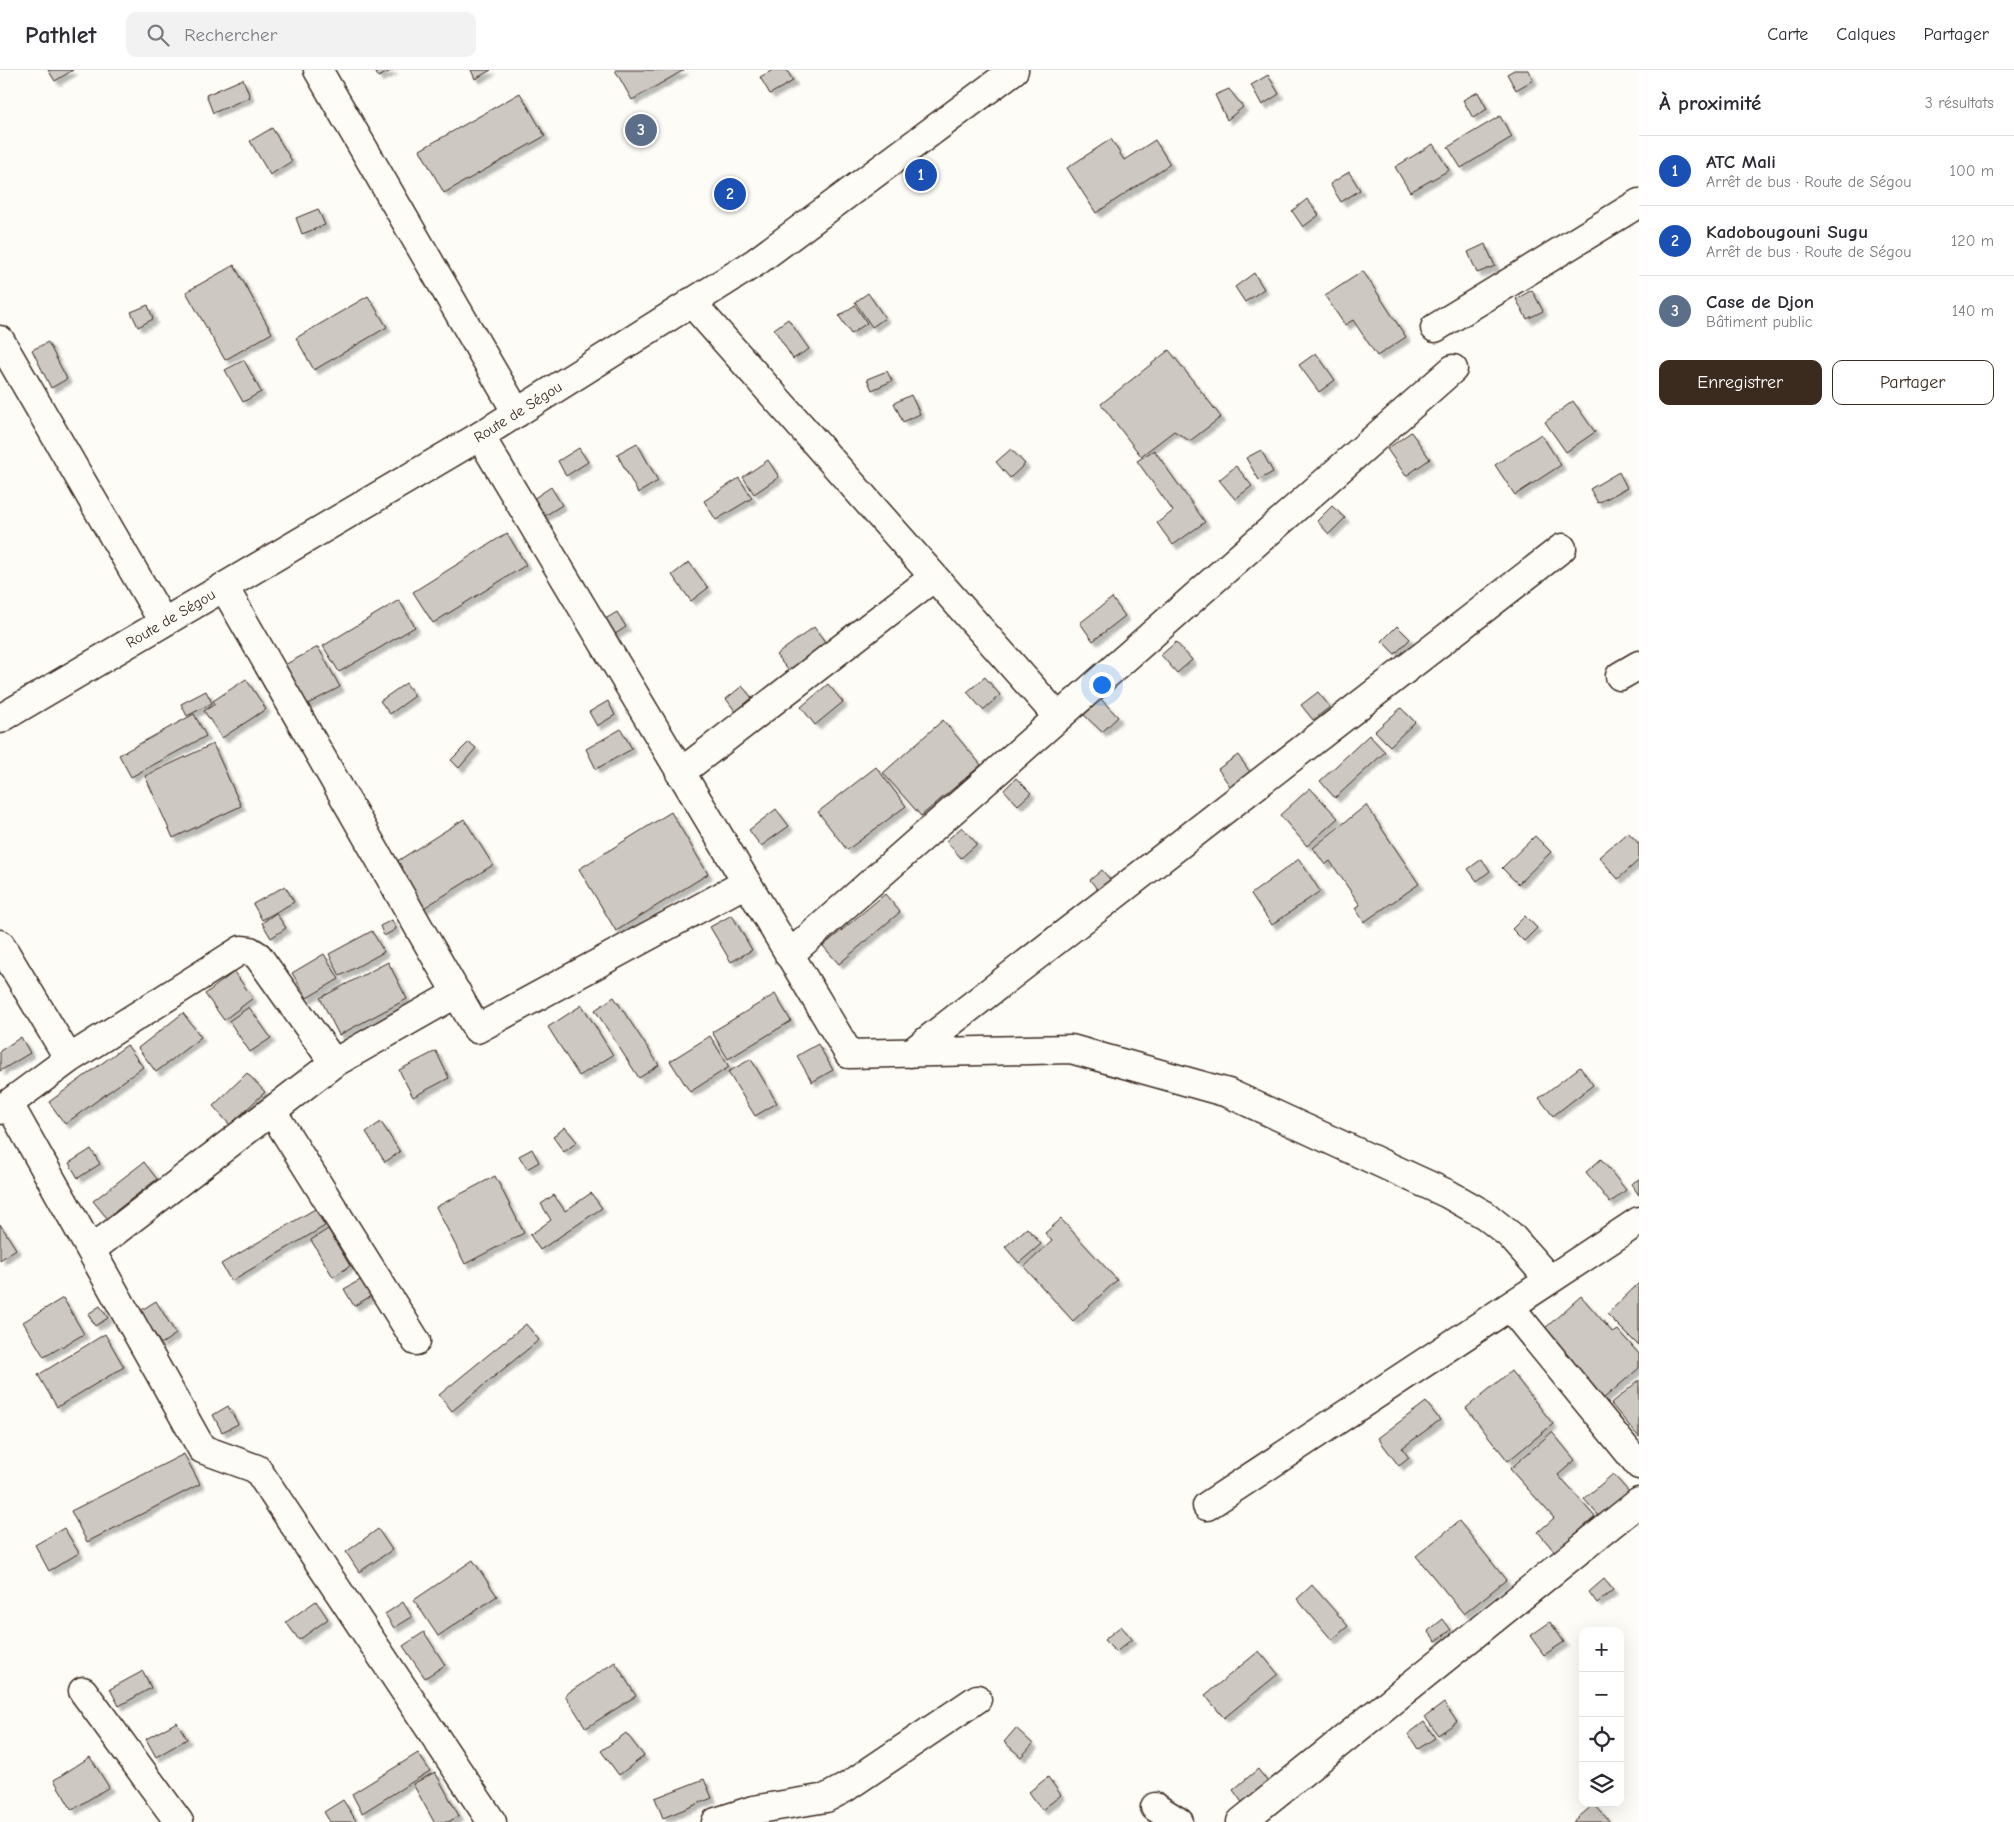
<!DOCTYPE html>
<html lang="fr">
<meta charset="utf-8">
<style>
body{margin:0;font-family:"Comic Neue",sans-serif;background:#f2f2f3;color:#2b2b33}
.controls{position:absolute;right:15px;bottom:15px;display:grid;overflow:hidden;border-radius:10px;box-shadow:0 5px 20px #0002}
.controls button{width:45px;height:45px;display:grid;place-items:center;padding:0;border:0;border-bottom:1px solid #e1e1e2;background:#fff;color:#2b2b33;font:25px sans-serif}
.you{position:absolute;left:1101px;top:614px;width:18px;height:18px;margin:-12px;border:4px solid #fff;border-radius:50%;background:#1a73e8;box-shadow:0 0 0 8px #1a73e833}
.badge{display:grid;place-items:center;width:32px;height:32px;border-radius:50%;background:#3b2a1e;color:#fff;font-size:16px;font-weight:700}
.pin{position:absolute;translate:-50% -50%;border:2px solid #fff;box-shadow:0 1px 5px #0006}
.list{margin:0;padding:0;list-style:none}
h2{display:flex;justify-content:space-between;align-items:center;height:65px;margin:0;padding:0 20px;font-size:21px}
h2 small{font-size:16px;font-weight:400;color:#7c7c81}
.list li{display:grid;grid-template-columns:32px 1fr auto;gap:15px;align-items:center;box-sizing:border-box;height:70px;padding:0 20px;border-top:1px solid #e1e1e2}
.list b{display:block;font-size:19px;white-space:nowrap}
.list p{margin:0;font-size:16px;white-space:nowrap;color:#7c7c81}
.list em{font-size:16px;font-style:normal;color:#7c7c81}
.actions{display:flex;gap:10px;padding:15px 20px}
.actions a{flex:1;padding:11px 0;border:1px solid #3b2a1e;border-radius:10px;text-align:center;font-size:18px;color:#3b2a1e}
.actions .main{background:#3b2a1e;color:#fff}
.icon{flex:none;width:28px;height:28px;fill:none;stroke:currentColor;stroke-width:2;stroke-linecap:round;stroke-linejoin:round}
.map{position:relative;flex:none;width:1639px;height:1752px;overflow:hidden}
header{display:flex;align-items:center;gap:30px;box-sizing:border-box;height:70px;padding:0 25px;background:#fff;border-bottom:1px solid #e1e1e2}
header strong{font-size:24px}
nav{display:flex;gap:28px;margin-inline-start:auto;font-size:18px}
.search{width:350px;height:45px;background:#f2f2f3;display:flex;align-items:center;gap:12px;box-sizing:border-box;padding:0 18px;border-radius:10px;color:#7c7c81;font-size:19px}
main{display:flex}
aside{flex:1;background:#fff}
.map>svg:first-child{display:block}
.building{fill:#cdc8c2;stroke:#3b2a1e;filter:url(#shadow)}
.lines{fill:none;stroke-linecap:round;stroke-linejoin:round}
.street-casing{stroke:#3b2a1e;stroke-width:31}
.highway-casing{stroke:#3b2a1e;stroke-width:31}
.street{stroke:#fdfcf7;stroke-width:28}
.highway{stroke:#fdfcf7;stroke-width:28}
.labels{text-anchor:middle;dominant-baseline:central;stroke-width:4.5;stroke-linejoin:round;paint-order:stroke}
.street-label{font-size:15px;fill:#3b2a1e;stroke:#fdfcf7}
</style>
<header>
<strong>Pathlet</strong>
<div class="search"><svg class="icon" aria-label="search" viewBox="0 0 24 24"><circle cx="10" cy="10" r="6"/><path d="M15 15l6 6"/></svg>Rechercher</div>
<nav><a>Carte</a><a>Calques</a><a>Partager</a></nav>
</header>
<main>
<div class="map">
<svg width="1639" height="1752" viewBox="0 0 1639 1752">
<defs>
<filter id="shadow"><feDropShadow dx="4.5" dy="4.5" stdDeviation="1" flood-color="#0004"/></filter>
</defs>
<rect width="100%" height="100%" fill="#fdfcf7"/>
<filter id="ink" filterUnits="userSpaceOnUse"><feTurbulence type="fractalNoise" baseFrequency=".02" numOctaves="2"/><feDisplacementMap in="SourceGraphic" scale="10" xChannelSelector="R" yChannelSelector="G"/><feConvolveMatrix kernelMatrix="1 2 1 2 8 2 1 2 1" color-interpolation-filters="sRGB"/></filter>
<g filter="url(#ink)">
<path class="building" d="M48,0H73L55,11Z
M375,0H393L378,7Z
M471,0H491L475,9Z
M615,0H684L632,30Z
M773,0H787L793,11L770,24L760,7Z
M1514,0H1528L1533,10L1516,20L1507,4Z
M1268,5L1279,24L1262,35L1251,15Z
M243,9L250,27L213,43L206,25Z
M1229,19L1243,37L1227,50L1215,25Z
M1478,22L1487,39L1473,48L1463,30Z
M520,23L545,66L444,123L420,80Z
M1500,46L1512,67L1461,98L1448,77Z
M272,58L292,91L270,105L250,71Z
M1111,69L1124,90L1155,70L1170,94L1096,143L1067,98Z
M1433,74L1449,100L1410,122L1395,97Z
M1349,102L1360,120L1341,132L1330,114Z
M1307,129L1319,145L1303,157L1292,141Z
M318,139L325,155L302,164L296,148Z
M1485,174L1495,196L1477,203L1468,182Z
M234,195L272,263L225,290L186,222Z
M1363,201L1406,267L1377,286L1353,250L1345,255L1325,226Z
M1254,203L1264,219L1245,232L1235,217Z
M1532,220L1543,241L1527,249L1516,229Z
M868,223L885,248L872,257L855,232Z
M368,226L387,257L314,300L296,268Z
M148,235L153,249L138,257L131,242Z
M855,235L867,253L851,264L839,246Z
M788,249L809,279L793,289L774,259Z
M48,272L67,309L51,318L32,280Z
M1169,280L1221,347L1190,371L1174,361L1141,386L1101,334Z
M1316,283L1335,310L1319,322L1299,295Z
M244,290L261,322L243,332L225,300Z
M887,301L892,311L872,320L867,309Z
M911,325L920,344L903,352L894,333Z
M1573,331L1595,362L1566,382L1545,352Z
M1411,362L1430,389L1406,406L1387,379Z
M1541,364L1561,395L1515,425L1495,395Z
M637,373L658,411L638,423L617,384Z
M579,378L588,392L566,406L558,391Z
M1011,379L1025,394L1010,408L996,392Z
M1154,380L1205,452L1173,475L1157,453L1173,441L1137,391Z
M1261,380L1273,402L1259,410L1246,388Z
M768,390L779,407L754,424L743,407Z
M1236,396L1252,416L1235,429L1219,410Z
M1619,402L1627,418L1598,433L1590,419Z
M739,408L752,428L716,450L704,431Z
M551,417L562,435L543,447L533,429Z
M1332,436L1345,448L1329,464L1317,451Z
M507,463L526,495L433,553L413,522Z
M689,492L708,518L691,531L672,505Z
M1112,528L1125,546L1093,571L1080,553Z
M399,530L415,557L339,602L323,576Z
M617,542L626,557L612,566L602,551Z
M1397,556L1410,569L1395,584L1382,571Z
M814,557L826,573L789,601L776,585Z
M1176,572L1192,590L1177,603L1161,585Z
M318,577L340,617L300,638L279,598Z
M985,607L1000,625L983,640L967,622Z
M246,609L266,639L222,668L204,641L215,634L213,631Z
M406,613L415,626L390,644L380,631Z
M828,614L843,632L815,655L801,637Z
M742,616L752,628L736,642L726,629Z
M206,621L212,633L187,646L181,634Z
M1318,622L1330,637L1313,650L1301,635Z
M1101,629L1118,647L1102,662L1084,645Z
M608,631L615,645L597,656L589,642Z
M1401,638L1415,652L1390,676L1375,661Z
M194,644L206,666L131,707L119,685Z
M943,650L981,695L921,746L883,703Z
M621,659L632,679L596,699L586,679Z
M1369,665L1385,682L1335,728L1320,711Z
M469,672L476,678L459,698L451,690Z
M213,674L241,736L173,768L145,706Z
M1238,685L1252,705L1232,719L1218,699Z
M876,697L906,736L847,780L818,742Z
M1016,708L1031,723L1018,735L1004,720Z
M1310,718L1338,748L1307,776L1280,745Z
M1366,735L1419,814L1364,852L1355,838L1360,835L1330,791L1325,795L1313,778Z
M776,739L789,756L761,776L749,760Z
M671,742L708,804L616,861L579,799Z
M464,749L493,795L419,841L391,795Z
M962,757L977,774L961,788L946,771Z
M1628,762L1639,774V790L1618,809L1599,787Z
M1535,766L1551,782L1518,814L1502,798Z
M1299,789L1320,821L1272,855L1251,824Z
M1482,789L1490,801L1477,811L1468,799Z
M1102,800L1114,814L1101,824L1090,810Z
M285,816L294,832L262,850L253,834Z
M885,824L900,842L839,894L823,876Z
M276,843L286,858L271,868L262,853Z
M732,845L752,880L731,892L710,857Z
M1525,846L1537,858L1524,871L1512,859Z
M392,850L396,859L384,866L380,856Z
M372,861L384,882L340,906L329,884Z
M324,884L339,909L307,928L292,903Z
M388,892L407,929L339,965L320,928Z
M234,902L253,928L224,950L205,924Z
M775,924L791,951L728,989L712,962Z
M614,927L659,995L639,1008L595,940Z
M582,935L613,985L579,1006L548,957Z
M249,937L271,968L250,982L229,951Z
M183,943L201,967L156,1002L138,978Z
M710,966L729,997L690,1022L670,991Z
M21,967L30,983L0,1001V981Z
M818,974L833,1000L812,1012L797,986Z
M127,975L143,997L65,1054L49,1032Z
M436,981L449,1008L413,1027L399,1000Z
M751,989L777,1033L755,1046L728,1002Z
M1580,997L1593,1015L1553,1046L1539,1028Z
M247,1003L265,1022L230,1055L213,1036Z
M381,1052L400,1082L385,1092L366,1062Z
M565,1057L577,1072L564,1082L553,1067Z
M91,1079L100,1094L78,1108L69,1093Z
M532,1079L539,1092L527,1099L519,1086Z
M1601,1089L1626,1120L1610,1133L1586,1102Z
M144,1092L157,1109L107,1148L93,1131Z
M495,1106L524,1163L465,1194L436,1137Z
M1639,1109V1125L1631,1114Z
M591,1123L602,1138L540,1180L530,1165L551,1150L541,1134L554,1125L565,1141Z
M315,1139L325,1156L231,1211L221,1194Z
M1061,1149L1117,1210L1073,1251L1024,1197L1052,1171L1045,1163Z
M0,1154L16,1179L0,1190Z
M1027,1158L1041,1174L1019,1193L1005,1177Z
M328,1159L350,1196L333,1207L311,1170Z
M362,1209L371,1226L354,1236L344,1219Z
M1639,1213V1276L1607,1244Z
M1581,1226L1613,1263L1618,1260L1639,1284V1298L1603,1329L1543,1260Z
M63,1228L84,1264L44,1287L23,1252Z
M156,1231L176,1264L161,1274L140,1241Z
M100,1236L108,1248L95,1256L88,1244Z
M526,1254L539,1270L452,1341L439,1325Z
M105,1264L124,1297L57,1337L38,1305Z
M1511,1301L1553,1354L1508,1391L1466,1338Z
M1639,1310V1367L1611,1334Z
M1426,1332L1440,1350L1402,1378L1409,1388L1399,1396L1378,1368Z
M228,1336L238,1354L222,1362L213,1345Z
M1552,1362L1575,1390L1558,1405L1595,1447L1555,1482L1538,1462L1554,1448L1510,1399Z
M184,1384L200,1414L87,1472L71,1441Z
M1613,1404L1629,1422L1600,1447L1584,1429Z
M1459,1451L1506,1510L1464,1544L1416,1486Z
M64,1458L79,1483L49,1501L35,1475Z
M378,1459L392,1480L359,1502L346,1482Z
M473,1490L497,1526L438,1566L414,1530Z
M1604,1509L1613,1520L1597,1533L1589,1522Z
M1312,1515L1348,1556L1332,1570L1297,1529Z
M316,1531L328,1549L299,1570L286,1552Z
M403,1532L412,1547L394,1558L385,1544Z
M1443,1549L1451,1560L1436,1571L1428,1561Z
M1550,1552L1564,1572L1544,1585L1530,1566Z
M1121,1556L1132,1569L1116,1582L1104,1570Z
M424,1562L445,1595L425,1608L403,1576Z
M1259,1581L1278,1604L1224,1648L1205,1625Z
M615,1592L636,1626L586,1658L565,1625Z
M143,1601L151,1618L119,1636L110,1619Z
M1444,1633L1457,1652L1438,1665L1425,1647Z
M177,1652L187,1669L156,1687L146,1669Z
M1424,1652L1435,1668L1418,1679L1408,1664Z
M1016,1658L1033,1674L1021,1687L1004,1672Z
M626,1663L644,1686L619,1705L601,1681Z
M418,1683L430,1701L362,1743L352,1724Z
M90,1687L109,1717L72,1740L54,1710Z
M1258,1699L1270,1715L1244,1735L1233,1720Z
M435,1702L459,1746L448,1752H434L413,1714Z
M1048,1707L1061,1725L1042,1740L1029,1722Z
M704,1709L712,1728L663,1748L655,1728Z
M343,1730L357,1752H330L324,1742Z
M1594,1734L1610,1752H1573Z"/>
<g class="lines">
<g class="street-casing">
<path id="street" d="M318,0L517,343
M691,232L1058,647
M1435,258L1639,133
M0,270L163,552
M480,366L849,984L1071,979L1228,1023L1448,1124L1485,1145L1510,1165L1549,1209
M224,517L477,959L746,813
M1620,606L1639,595
M680,703L934,507
M0,874L69,989
M789,885L1453,299
M911,983L1562,478
M9,1034L202,1379L257,1399L492,1752
M0,1040L69,989L241,880L250,881L258,886L334,993
M272,1041L416,1271
M91,1180L334,993L457,923
M1510,1237L1639,1395
M1207,1436L1639,1151
M83,1621L179,1752
M1155,1737L1179,1752
M716,1752L753,1740L826,1728L845,1718L977,1629
M1241,1752L1639,1432"/>
</g>
<g class="highway-casing">
<g id="highway">
<path id="s1" d="M0,649L480,366L756,192L1014,0"/>
</g>
</g>
<use href="#street" class="street"/>
<use href="#highway" class="highway"/>
</g>
</g>
<g class="labels">
<g class="street-label">
<text stroke="none"><textPath href="#s1" startOffset="602">Route de Ségou</textPath></text>
<text stroke="none"><textPath href="#s1" startOffset="198">Route de Ségou</textPath></text>
</g>
</g>
</svg>
<div class="controls">
<button>+</button>
<button>−</button>
<button><svg class="icon" aria-label="locate" viewBox="0 0 24 24"><circle cx="12" cy="12" r="6"/><path d="M12 2v4M12 18v4M2 12h4M18 12h4"/></svg></button>
<button><svg class="icon" aria-label="layers" viewBox="0 0 24 24"><path d="M12 4l9 5-9 5-9-5zM3 14l9 5 9-5"/></svg></button>
</div>
<div class="you"></div>
<div class="pin badge" style="left:921px;top:105px;background:#1a4fb4">1</div>
<div class="pin badge" style="left:730px;top:124px;background:#1a4fb4">2</div>
<div class="pin badge" style="left:641px;top:60px;background:#5c6f8a">3</div>
</div>
<aside>
<h2>À proximité<small>3 résultats</small></h2>
<ul class="list">
<li><span class="badge" style="background:#1a4fb4">1</span><div><b>ATC Mali</b><p>Arrêt de bus · Route de Ségou</p></div><em>100 m</em></li>
<li><span class="badge" style="background:#1a4fb4">2</span><div><b>Kadobougouni Sugu</b><p>Arrêt de bus · Route de Ségou</p></div><em>120 m</em></li>
<li><span class="badge" style="background:#5c6f8a">3</span><div><b>Case de Djon</b><p>Bâtiment public</p></div><em>140 m</em></li>
</ul>
<div class="actions"><a class="main">Enregistrer</a><a>Partager</a></div>
</aside>
</main>
